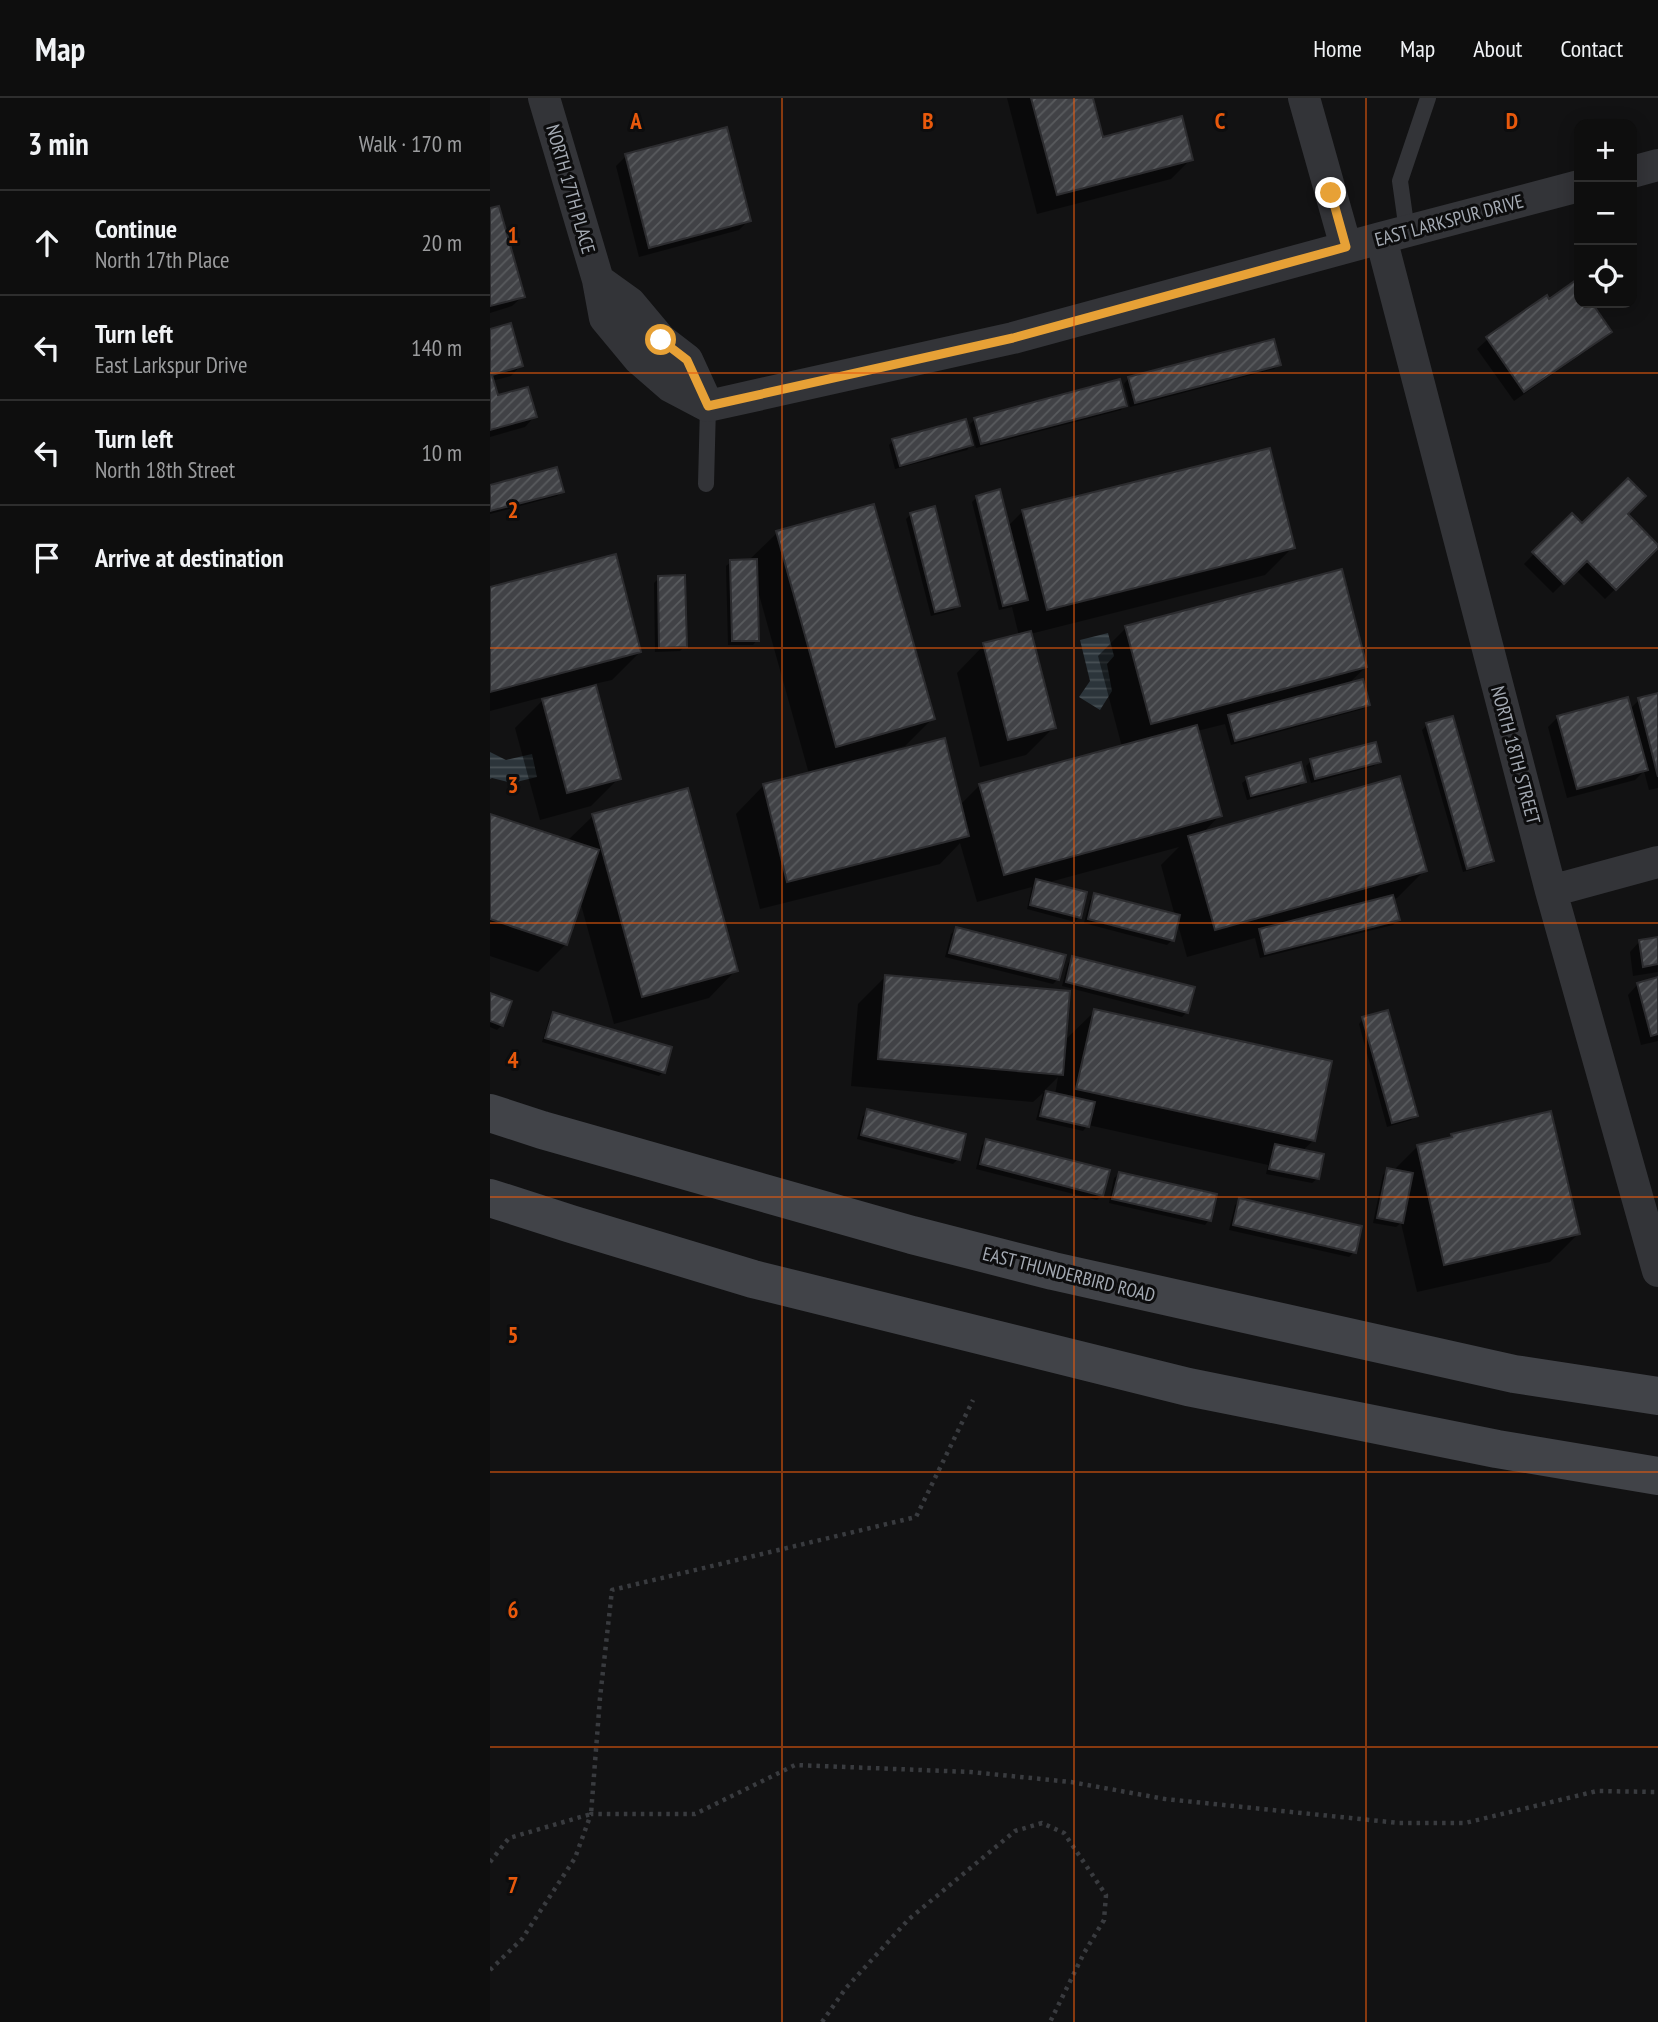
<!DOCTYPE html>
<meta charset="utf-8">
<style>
body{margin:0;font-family:"PT Sans Narrow",sans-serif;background:#1c1c1c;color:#f1f3f6}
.controls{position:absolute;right:21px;top:21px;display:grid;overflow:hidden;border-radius:14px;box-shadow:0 4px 18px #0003}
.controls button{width:63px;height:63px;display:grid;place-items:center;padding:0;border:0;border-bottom:2px solid #2e2e2e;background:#0e0e0e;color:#f1f3f6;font:35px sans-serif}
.stop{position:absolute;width:21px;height:21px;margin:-16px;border:5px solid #e7a136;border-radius:50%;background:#fff}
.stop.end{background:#e7a136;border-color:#fff;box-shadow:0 2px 7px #0008}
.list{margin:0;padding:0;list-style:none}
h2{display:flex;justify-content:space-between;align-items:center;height:91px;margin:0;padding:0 28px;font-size:30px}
h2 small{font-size:23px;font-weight:400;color:#9b9c9e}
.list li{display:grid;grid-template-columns:46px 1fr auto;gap:21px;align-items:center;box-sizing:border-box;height:105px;padding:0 28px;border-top:2px solid #2e2e2e}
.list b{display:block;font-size:26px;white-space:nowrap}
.list p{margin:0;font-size:23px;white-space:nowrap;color:#9b9c9e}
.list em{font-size:23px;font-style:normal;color:#9b9c9e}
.icon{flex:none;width:38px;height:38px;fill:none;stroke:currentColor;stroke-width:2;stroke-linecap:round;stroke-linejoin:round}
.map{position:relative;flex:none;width:1168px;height:1924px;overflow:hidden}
header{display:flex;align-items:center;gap:42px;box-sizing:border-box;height:98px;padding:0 35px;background:#0e0e0e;border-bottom:2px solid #2e2e2e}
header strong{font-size:33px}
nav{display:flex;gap:38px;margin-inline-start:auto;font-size:24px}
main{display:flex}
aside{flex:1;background:#0e0e0e}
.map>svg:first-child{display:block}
.water{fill:url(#water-rules)}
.shadow{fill:#0007;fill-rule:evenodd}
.building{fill:url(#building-hatch);stroke:#2c2c2f;stroke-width:2}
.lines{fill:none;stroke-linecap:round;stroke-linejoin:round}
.path{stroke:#393b3f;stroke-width:4.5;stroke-dasharray:3.5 5;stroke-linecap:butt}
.service{stroke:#333438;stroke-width:16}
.minor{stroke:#333438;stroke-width:32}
.secondary{stroke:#414348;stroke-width:38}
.route{stroke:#e7a136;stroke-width:9}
.grid{fill:none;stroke:#e8590c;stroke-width:2;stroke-opacity:0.55}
.labels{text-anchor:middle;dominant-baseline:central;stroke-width:6;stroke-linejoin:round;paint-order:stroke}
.street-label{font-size:19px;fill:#a4aab3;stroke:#0d0d0e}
.grid-label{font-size:23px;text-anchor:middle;font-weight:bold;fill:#e8590c;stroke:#0d0d0e;stroke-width:6;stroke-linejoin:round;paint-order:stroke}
</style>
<header>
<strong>Map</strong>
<nav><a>Home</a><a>Map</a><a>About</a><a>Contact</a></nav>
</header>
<main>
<aside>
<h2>3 min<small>Walk · 170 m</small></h2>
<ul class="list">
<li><svg class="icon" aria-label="ahead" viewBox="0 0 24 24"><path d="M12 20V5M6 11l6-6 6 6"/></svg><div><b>Continue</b><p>North 17th Place</p></div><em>20 m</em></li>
<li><svg class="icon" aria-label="left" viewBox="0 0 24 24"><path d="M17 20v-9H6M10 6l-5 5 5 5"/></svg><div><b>Turn left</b><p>East Larkspur Drive</p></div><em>140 m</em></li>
<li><svg class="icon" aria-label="left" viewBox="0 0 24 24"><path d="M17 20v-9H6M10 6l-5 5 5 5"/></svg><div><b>Turn left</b><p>North 18th Street</p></div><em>10 m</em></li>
<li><svg class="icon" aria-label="arrive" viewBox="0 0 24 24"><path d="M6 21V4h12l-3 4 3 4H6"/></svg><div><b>Arrive at destination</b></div></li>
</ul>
</aside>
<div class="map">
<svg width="1168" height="1924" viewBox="0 0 1168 1924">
<defs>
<pattern id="water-rules" width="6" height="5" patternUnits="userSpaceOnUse" patternTransform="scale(1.75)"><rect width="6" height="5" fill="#2c353b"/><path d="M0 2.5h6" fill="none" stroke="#485055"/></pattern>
<pattern id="building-hatch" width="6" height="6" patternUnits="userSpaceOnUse" patternTransform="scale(1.75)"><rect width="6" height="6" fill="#414246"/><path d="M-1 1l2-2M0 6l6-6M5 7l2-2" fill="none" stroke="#595b5e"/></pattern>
</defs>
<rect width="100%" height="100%" fill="#121213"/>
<path class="water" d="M618,535L624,558L617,566L622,593L610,612L589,599L600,583L590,542Z
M0,654L16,662L42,656L47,679L22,685L2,680L0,681Z"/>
<path class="shadow" d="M517,0H601L611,41L701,61L681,81L547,116Z
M136,58L259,122L249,132L149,159L126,68Z
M0,112L33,198L22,208L0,215Z
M1086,185L1089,190V205H1100L1119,233L1109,244L1024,303L987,251L998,241Z
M0,233L31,267L21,278L2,283L7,300L45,318L35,329L0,339Z
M783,243L789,267L784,271L640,309L634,286L638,281Z
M635,307L631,312L486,350L480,326L485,321Z
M403,343L481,347L477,352L405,371L399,347Z
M0,389L72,394L67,398L0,416Z
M487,399L518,428L533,413L803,449L775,477L540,536L564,629L536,657L490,669L467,575L494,547L529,538L522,509L509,512L482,404Z
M421,416L468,507L464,512L441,518L416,421Z
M1136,416L1168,449L1115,501L1086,472L1063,495L1034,466L1082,417L1092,428Z
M287,435L443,620L415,648L389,655L390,658L470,707L490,687L632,649L608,558L636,530L876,569L858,586L878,607L873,611L741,647L735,626L707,633L730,717L712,736L935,772L907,800L902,801L908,822L903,827L770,860L765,840L697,859L687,823L682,842L677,847L594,825L600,802L605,797L685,818L671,767L689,749L556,785L589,819L585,824L537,811L542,789L487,804L470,745L450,766L270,811L246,716L273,688L319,676L268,493L267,542L263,547H238L236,468L241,464L258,463Z
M169,480L195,548L190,553L165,554L164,485Z
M0,491L150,554L122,582L104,586L129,680L101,708L50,722L25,630L57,598L0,613Z
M1168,597V690L1159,692L1154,673L1145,682L1077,700L1058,629L1068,619L1140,611L1149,602Z
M937,627L1002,763L997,767L973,774L932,632Z
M821,663H889L884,668L821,685L816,668Z
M757,681L814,683L810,688L757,702L752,685Z
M0,718L77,743L103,718L246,872L219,900L124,926L90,803L76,846L48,874L0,858Z
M466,831L568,881L563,886L455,859L461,836Z
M1168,841V874L1143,878L1140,854L1150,843Z
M583,860L697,914L692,919L572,888L578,865Z
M396,878L574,943L605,913L840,964L823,1043L812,1053L827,1081L822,1085L776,1076L778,1067L598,1027L593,1033L546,1022L553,995L543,1004L361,988L368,906ZM568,979L565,997L553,994Z
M1168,881V943L1151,947L1138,897L1148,886Z
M0,897L12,927L7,932L0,929Z
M63,916L173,974L169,978L52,944L59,921Z
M873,921L926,1017L921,1022L897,1029L869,926Z
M378,1013L468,1061L463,1066L367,1041L373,1018Z
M962,1038L1088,1136L1060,1164L927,1194L911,1125L906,1129L883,1125L893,1077L898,1072L903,1073L928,1048L958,1042Z
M497,1043L612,1097L607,1102L486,1071L492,1047Z
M629,1076L719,1122L715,1127L619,1105L624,1080Z
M750,1102L864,1154L859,1159L739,1132L745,1107Z"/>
<path class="building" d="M541,0H603L613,39L692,18L703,62L567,97Z
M237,29L261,123L159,150L135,56Z
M9,108L35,199L0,208V110Z
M1086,182L1089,187V205H1102L1122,234L1034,294L996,239L1057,197L1059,201Z
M21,225L33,268L2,277L8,297L38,289L47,319L0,332V231Z
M784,241L791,267L645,305L638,279Z
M630,281L637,308L491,346L484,320Z
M476,321L483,347L410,368L402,341Z
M780,350L805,450L557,512L532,412Z
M67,369L74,394L0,413V387Z
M1138,380L1156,398L1138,416L1168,447V450L1126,492L1097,463L1074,486L1042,454L1082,415L1092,425Z
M510,391L538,502L513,508L486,398Z
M384,406L445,621L346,649L286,433Z
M445,408L470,508L445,514L420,415Z
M126,456L151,554L0,594V489Z
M267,461L269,543H242L240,462Z
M852,471L877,569L661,626L635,528Z
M195,477L197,549L169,550L168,478Z
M541,533L566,630L518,642L493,545Z
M873,581L880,607L745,643L738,617Z
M106,587L131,681L77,695L52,601Z
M1168,595V679L1148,600Z
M1138,599L1158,672L1087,691L1067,618Z
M963,618L1004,763L977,771L936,625Z
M707,627L732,718L514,777L489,686Z
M455,640L479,738L297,784L273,686Z
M886,644L891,664L825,681L820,661Z
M811,664L816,684L761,698L756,679Z
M910,678L937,773L725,832L698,738Z
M198,690L248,873L152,899L102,716Z
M0,716L109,752L77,847L0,821Z
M546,781L597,794L591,820L540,807Z
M604,795L690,817L684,843L598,821Z
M903,797L910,822L775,856L769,831Z
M466,829L576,857L569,882L459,855Z
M1168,839V866L1153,869L1149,842Z
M582,858L705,889L698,915L576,884Z
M395,877L580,893L573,977L388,961Z
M1168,879V936L1161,938L1147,885Z
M0,895L22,903L13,928L0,923Z
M604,911L842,963L825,1043L586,991Z
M898,912L928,1018L902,1025L872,919Z
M63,914L182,949L175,975L55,940Z
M556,993L605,1004L599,1029L550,1018Z
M377,1011L476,1036L470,1062L371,1037Z
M1061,1013L1090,1136L954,1167L927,1047L962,1039L961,1036Z
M496,1041L620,1072L613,1098L490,1066Z
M785,1046L834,1056L829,1081L779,1071Z
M897,1070L923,1075L913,1125L887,1120Z
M629,1074L727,1096L721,1123L622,1101Z
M749,1100L872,1128L866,1155L743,1127Z"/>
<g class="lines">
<path class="path" d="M0,1764L19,1740L101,1716L110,1600L122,1492L426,1419L483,1302
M0,1872L32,1841L85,1760L101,1716H205L305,1667L481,1674L581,1684L675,1701L909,1725H975L1107,1693L1168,1694
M332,1924L356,1890L419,1821L525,1733L552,1725L574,1735L616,1797L614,1822L594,1855L560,1924"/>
<path class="service" d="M917,133L910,83L938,0
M216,386L218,308"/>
<path class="minor" d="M54,0L108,182L115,220L149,261L180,288L218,308
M814,0L856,149
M1142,74L1168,67
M891,140L1061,793L1168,1173
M108,182L140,205L171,242L197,262L218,308
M218,308L523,240L891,140L1089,88
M1061,793L1168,764"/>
<path class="secondary" d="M0,1015L52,1032L422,1137L563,1173L1024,1276L1168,1298
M0,1100L81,1126L263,1181L698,1289L1007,1351L1168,1378"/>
</g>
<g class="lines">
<path class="route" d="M171,242L197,262L218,308L523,240L856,149L841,95"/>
</g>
<path class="grid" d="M292,0V1924M584,0V1924M876,0V1924M0,275H1168M0,550H1168M0,825H1168M0,1099H1168M0,1374H1168M0,1649H1168"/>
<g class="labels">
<g class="street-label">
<text transform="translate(81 91) rotate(74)">NORTH 17TH PLACE</text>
<text transform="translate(959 122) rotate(-15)">EAST LARKSPUR DRIVE</text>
<text transform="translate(1026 657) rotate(75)">NORTH 18TH STREET</text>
<text transform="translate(579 1176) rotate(14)">EAST THUNDERBIRD ROAD</text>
</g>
</g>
<g class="grid-label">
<text x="146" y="31">A</text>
<text x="438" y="31">B</text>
<text x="730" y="31">C</text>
<text x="1022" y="31">D</text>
<text x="23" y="145">1</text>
<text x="23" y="420">2</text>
<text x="23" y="695">3</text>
<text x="23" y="970">4</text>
<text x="23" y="1245">5</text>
<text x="23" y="1520">6</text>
<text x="23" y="1795">7</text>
</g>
</svg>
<div class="controls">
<button>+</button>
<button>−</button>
<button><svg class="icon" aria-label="locate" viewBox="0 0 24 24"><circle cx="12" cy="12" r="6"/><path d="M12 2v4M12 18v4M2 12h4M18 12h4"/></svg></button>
</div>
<div class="stop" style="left:171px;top:242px"></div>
<div class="stop end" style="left:841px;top:95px"></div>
</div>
</main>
